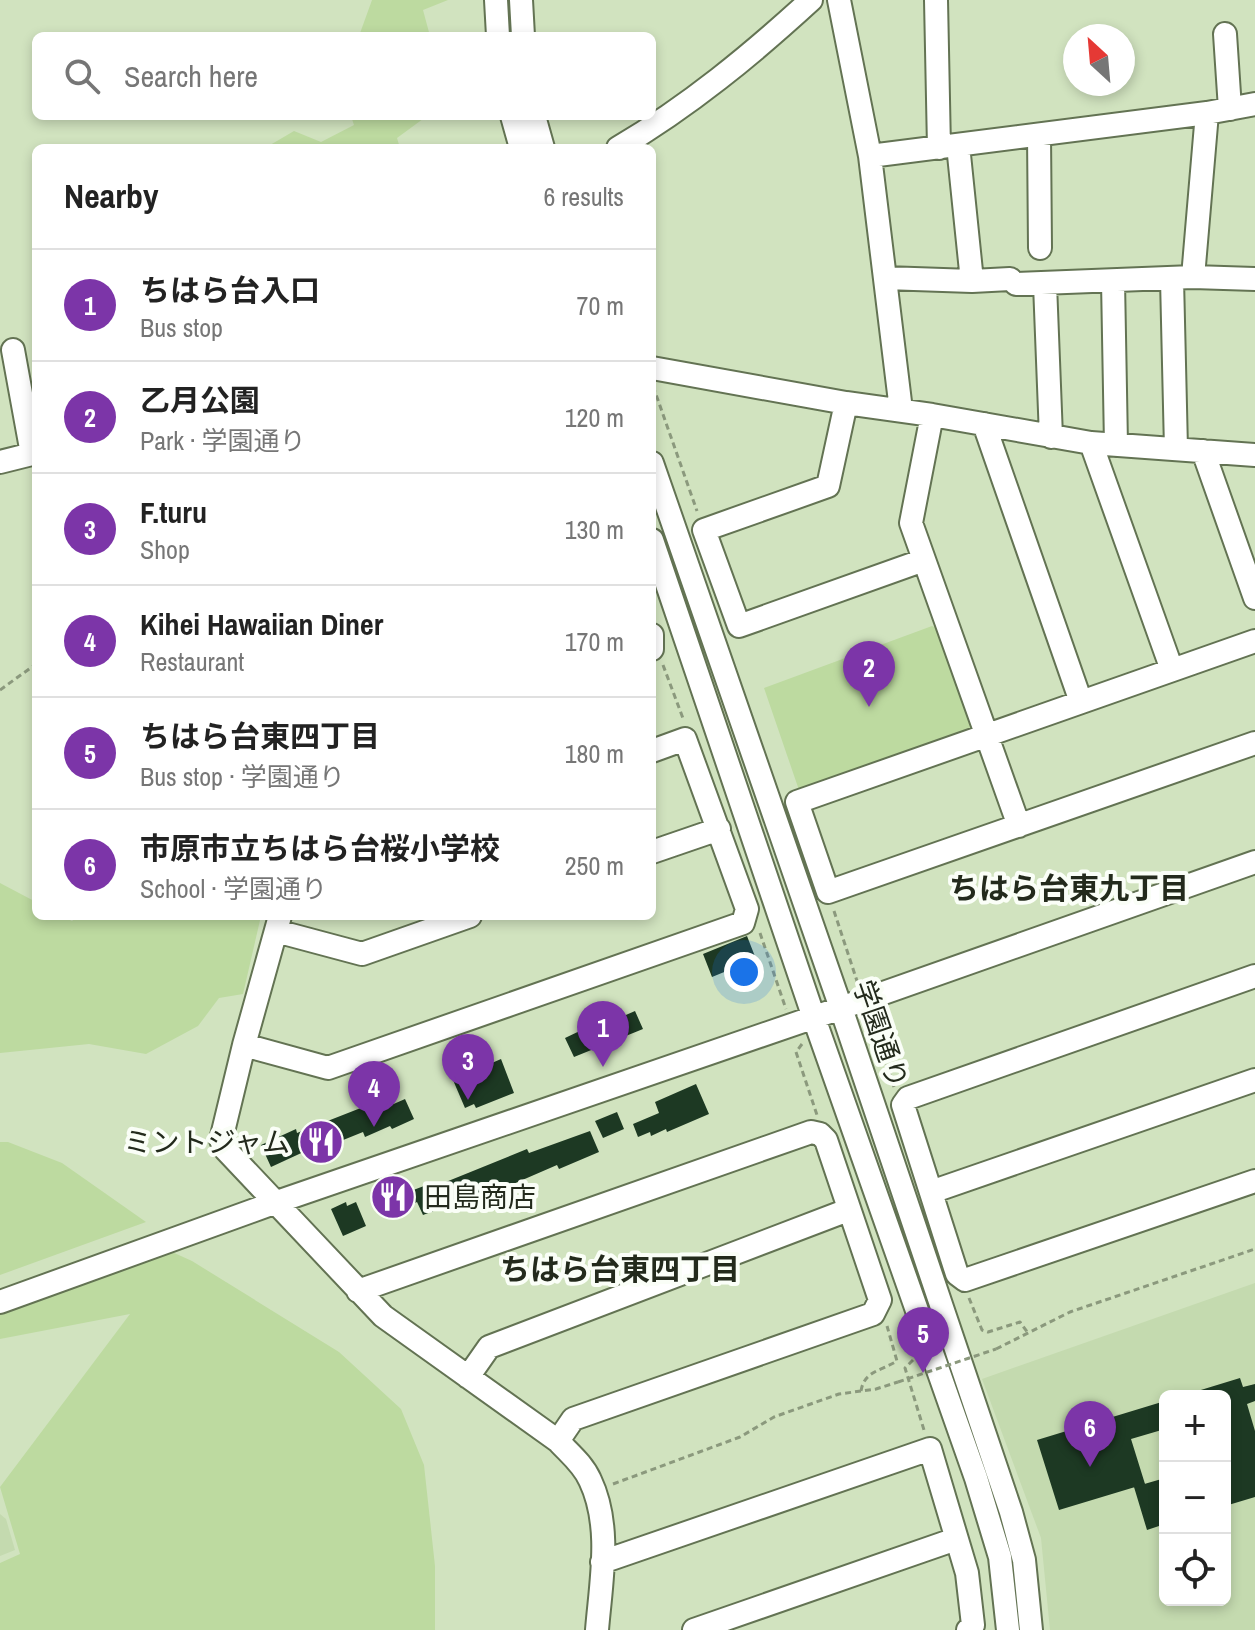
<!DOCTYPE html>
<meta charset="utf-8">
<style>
body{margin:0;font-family:"Archivo Narrow","Noto Sans JP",sans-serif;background:#f2f2f2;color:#222}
.controls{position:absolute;right:24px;bottom:24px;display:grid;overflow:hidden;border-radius:12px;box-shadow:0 4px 12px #0003}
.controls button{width:72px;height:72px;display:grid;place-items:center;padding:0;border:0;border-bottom:2px solid #e0e0e0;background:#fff;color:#222;font:40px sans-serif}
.compass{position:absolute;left:1063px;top:24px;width:72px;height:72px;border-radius:50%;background:#fff;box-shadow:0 4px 12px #0003;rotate:334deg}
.you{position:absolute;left:744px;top:972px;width:28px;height:28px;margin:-20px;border:6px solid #fff;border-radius:50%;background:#1a73e8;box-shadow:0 0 0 12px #1a73e833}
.badge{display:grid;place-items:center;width:52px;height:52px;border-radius:50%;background:#7c35a8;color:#fff;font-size:26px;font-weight:700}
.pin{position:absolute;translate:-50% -66px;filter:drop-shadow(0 2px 4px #0008)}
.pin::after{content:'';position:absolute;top:42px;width:28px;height:24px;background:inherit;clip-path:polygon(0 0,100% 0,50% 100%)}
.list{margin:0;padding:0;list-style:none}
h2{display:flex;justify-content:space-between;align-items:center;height:104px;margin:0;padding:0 32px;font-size:34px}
h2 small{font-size:26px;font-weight:400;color:#767676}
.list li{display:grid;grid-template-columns:52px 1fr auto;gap:24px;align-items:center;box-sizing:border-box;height:112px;padding:0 32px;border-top:2px solid #e0e0e0}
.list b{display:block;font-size:30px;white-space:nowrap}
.list p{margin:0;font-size:26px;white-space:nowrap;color:#767676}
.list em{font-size:26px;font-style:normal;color:#767676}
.icon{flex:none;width:44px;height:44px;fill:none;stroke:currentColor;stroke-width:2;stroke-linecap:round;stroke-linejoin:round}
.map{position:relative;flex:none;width:1255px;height:1630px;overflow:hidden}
.search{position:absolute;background:#fff;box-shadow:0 4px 12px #0003;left:32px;top:32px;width:624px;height:88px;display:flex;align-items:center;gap:20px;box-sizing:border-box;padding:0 28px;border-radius:12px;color:#767676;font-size:30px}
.panel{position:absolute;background:#fff;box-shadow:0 4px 12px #0003;left:32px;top:144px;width:624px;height:776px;border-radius:12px}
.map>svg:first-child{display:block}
.built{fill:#c4daaf;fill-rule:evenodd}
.green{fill:#bddaa0}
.building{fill:#1d3923}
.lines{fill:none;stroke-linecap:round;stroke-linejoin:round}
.minor-casing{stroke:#637353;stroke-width:26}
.path{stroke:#8b997d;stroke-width:3;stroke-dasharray:6 4;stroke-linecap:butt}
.minor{stroke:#fff;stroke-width:22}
.path-bridge{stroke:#8b997d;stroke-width:3;stroke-dasharray:6 4;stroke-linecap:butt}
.labels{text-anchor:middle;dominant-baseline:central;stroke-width:8;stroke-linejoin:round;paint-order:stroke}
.street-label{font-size:28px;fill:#232a1c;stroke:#fafef7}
.poi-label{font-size:28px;fill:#232a1c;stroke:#fafef7;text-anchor:end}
.neighbourhood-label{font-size:30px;font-weight:bold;fill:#232a1c;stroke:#fafef7}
</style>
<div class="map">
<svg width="1255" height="1630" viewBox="0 0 1255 1630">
<rect width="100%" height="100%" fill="#d1e3bf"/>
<path class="built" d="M1255,1283V1630H1050L1041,1538L982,1379ZM1165,1396H1225V1600H1165Z
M0,1514L6,1519L15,1550L0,1556Z"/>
<path class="green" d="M372,0H448L423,10L430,36H359Z
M351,116H427L397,138L400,148H265L294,131L321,142L354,125Z
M932,626L939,629L974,726L969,734L800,793L764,688Z
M0,883L36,902V916H62L72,921L78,916H261L243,994L219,998L198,1026L146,1054L89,1044L0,1053Z
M0,1142H8L62,1163L146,1222L0,1275Z
M161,1247L192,1261L339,1352L401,1409L424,1465L435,1566V1630H0V1563L20,1554L0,1487L130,1314L0,1339V1306Z"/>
<path class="building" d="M747,936L756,959L712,977L703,954Z
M635,1011L643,1029L574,1057L565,1038L586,1028L587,1032Z
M501,1059L514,1093L476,1108L474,1104L465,1108L453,1080Z
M696,1084L709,1114L667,1132L666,1129L651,1136L650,1132L638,1137L633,1124L659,1113L655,1102Z
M405,1099L414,1119L392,1129L390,1126L365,1137L363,1132L311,1153L310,1149L271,1167L261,1145L296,1129L297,1133L376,1102L380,1110Z
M617,1112L624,1129L603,1138L595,1121Z
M590,1131L599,1152L559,1169L557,1165L497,1191L496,1187L423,1215L417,1202L396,1212L386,1189L403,1182L408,1192L424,1186L426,1190L527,1149L529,1153Z
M346,1202L347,1206L356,1202L366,1226L343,1236L331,1209Z
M1240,1378L1243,1387L1255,1384V1401L1247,1404L1255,1431V1497L1225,1506V1396H1192L1191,1393Z
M1165,1401V1429L1131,1439L1145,1484L1059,1510L1037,1440Z
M1165,1478V1524L1147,1530L1134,1487Z"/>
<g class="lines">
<g class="minor-casing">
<path id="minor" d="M496,0L498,36
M521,0L523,36
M839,0L870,156L901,410
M936,0L939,148
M1225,34L1230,109
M512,116L521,148
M534,116L543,148
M1039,135L1040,248
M958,145L972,281
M618,148C689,106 751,55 811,0
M870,156L1207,113L1255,104
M1193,277L1207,113
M885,278L972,281L1010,279
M1172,279L1176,449
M1113,281L1116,445
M1016,284L1193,277L1255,279
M1045,284L1051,437
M13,350L32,454
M652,368L846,403L932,415L1091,443L1255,455
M846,403L828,486L704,530L739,626L924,560
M932,415L911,523L1019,826
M984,424L1081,702
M1091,443L1172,670
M1203,451L1255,598
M0,462L36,453
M652,463L841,1008L1011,1512L1024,1560L1031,1630
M652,540L814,1018L976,1478L1000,1557L1008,1630
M652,635V649
M1255,641L797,802L828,892L1255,743
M652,852L719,829
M280,916L244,1045L221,1140L226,1150L383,1316L558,1441C569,1453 583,1464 590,1480C612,1526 601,1581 597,1630
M276,931L362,954L470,916
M1255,976L908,1098L903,1105L957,1274L965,1280L1255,1181
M244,1045L328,1068L743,923L747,909L685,739L652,751
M931,1192L1255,1080
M358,1291L811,1132L820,1134L826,1140L880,1300L873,1314L573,1419L558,1441
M0,1302L274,1203L841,1008L1255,862
M468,1377L489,1347L848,1210
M602,1562L930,1449L967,1573L973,1625L968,1630
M694,1630L956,1539"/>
</g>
<path class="path" d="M653,386L697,511
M663,665L684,721
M0,690L36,664
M834,911L858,984
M760,933L786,1009
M869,1029L879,1042L894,1087
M802,1044L796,1052L817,1115
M969,1298L982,1330L988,1332L1020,1322L1028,1333
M996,1349L1070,1312L1255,1249
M913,1360L905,1368L924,1430
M861,1391C864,1371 881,1371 897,1361L887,1326
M613,1484L740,1437L774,1417L839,1394L876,1389L898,1382"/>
<use href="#minor" class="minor"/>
<path class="path-bridge" d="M898,1382L996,1349"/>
</g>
<defs>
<g id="restaurant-disc" transform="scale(2.3)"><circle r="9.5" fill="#7c35a8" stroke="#fafef7"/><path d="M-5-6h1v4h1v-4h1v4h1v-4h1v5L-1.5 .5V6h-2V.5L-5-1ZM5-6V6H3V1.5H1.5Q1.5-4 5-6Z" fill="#fff"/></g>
</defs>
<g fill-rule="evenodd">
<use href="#restaurant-disc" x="321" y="1142"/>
<use href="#restaurant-disc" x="393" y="1197"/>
</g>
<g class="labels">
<g class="street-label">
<text transform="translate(881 1034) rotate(71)">学園通り</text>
</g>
<g class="poi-label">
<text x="290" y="1142">ミントジャム</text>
<text x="424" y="1197" text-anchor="start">田島商店</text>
</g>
<g class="neighbourhood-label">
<text x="1069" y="888">ちはら台東九丁目</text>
<text x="620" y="1269">ちはら台東四丁目</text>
</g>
</g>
</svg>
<div class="controls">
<button>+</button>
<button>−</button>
<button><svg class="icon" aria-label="locate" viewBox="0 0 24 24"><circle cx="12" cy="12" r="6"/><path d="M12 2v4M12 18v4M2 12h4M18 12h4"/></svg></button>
</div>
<svg class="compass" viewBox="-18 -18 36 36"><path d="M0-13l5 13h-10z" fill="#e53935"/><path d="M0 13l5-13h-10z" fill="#767676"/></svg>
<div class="you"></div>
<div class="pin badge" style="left:603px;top:1067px">1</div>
<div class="pin badge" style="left:869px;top:707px">2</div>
<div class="pin badge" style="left:468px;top:1100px">3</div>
<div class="pin badge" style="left:374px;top:1127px">4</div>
<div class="pin badge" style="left:923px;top:1373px">5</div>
<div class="pin badge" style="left:1090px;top:1467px">6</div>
<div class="search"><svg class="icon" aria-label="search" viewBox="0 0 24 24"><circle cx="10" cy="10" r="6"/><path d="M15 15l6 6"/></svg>Search here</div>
<section class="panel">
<h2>Nearby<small>6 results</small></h2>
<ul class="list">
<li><span class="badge">1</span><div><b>ちはら台入口</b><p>Bus stop</p></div><em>70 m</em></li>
<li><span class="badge">2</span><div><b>乙月公園</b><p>Park · 学園通り</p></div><em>120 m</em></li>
<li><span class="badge">3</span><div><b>F.turu</b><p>Shop</p></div><em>130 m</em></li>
<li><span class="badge">4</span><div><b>Kihei Hawaiian Diner</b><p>Restaurant</p></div><em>170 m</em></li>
<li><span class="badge">5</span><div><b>ちはら台東四丁目</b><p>Bus stop · 学園通り</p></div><em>180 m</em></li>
<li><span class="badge">6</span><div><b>市原市立ちはら台桜小学校</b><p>School · 学園通り</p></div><em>250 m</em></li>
</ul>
</section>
</div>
